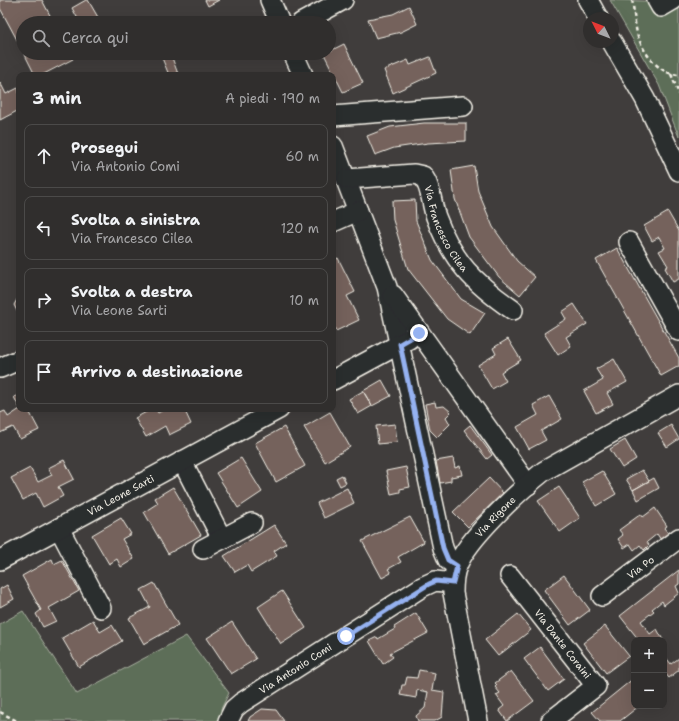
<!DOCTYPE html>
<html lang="it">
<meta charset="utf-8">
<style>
body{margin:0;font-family:"Shantell Sans",sans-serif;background:#383635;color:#f1f3f6}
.controls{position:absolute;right:12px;bottom:12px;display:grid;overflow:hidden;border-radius:8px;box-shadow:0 4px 16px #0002}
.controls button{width:36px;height:36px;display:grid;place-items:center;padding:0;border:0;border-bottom:1px solid #4b4a49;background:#302e2d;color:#f1f3f6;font:20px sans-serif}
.compass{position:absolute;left:583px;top:12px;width:36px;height:36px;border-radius:50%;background:#302e2d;box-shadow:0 4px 16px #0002;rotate:312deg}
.stop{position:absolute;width:12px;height:12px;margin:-9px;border:3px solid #95b2f1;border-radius:50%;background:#fff}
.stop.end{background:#95b2f1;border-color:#fff;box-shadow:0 1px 4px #0008}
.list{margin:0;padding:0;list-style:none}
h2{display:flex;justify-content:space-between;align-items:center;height:52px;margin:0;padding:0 16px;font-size:17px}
h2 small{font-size:13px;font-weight:400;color:#a8a8aa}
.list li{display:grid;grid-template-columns:26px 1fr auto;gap:12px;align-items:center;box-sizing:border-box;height:64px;margin:0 8px 8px;padding:0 8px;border:1px solid #4b4a49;border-radius:8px}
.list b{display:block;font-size:15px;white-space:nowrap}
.list p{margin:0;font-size:13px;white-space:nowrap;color:#a8a8aa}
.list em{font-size:13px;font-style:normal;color:#a8a8aa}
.icon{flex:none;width:22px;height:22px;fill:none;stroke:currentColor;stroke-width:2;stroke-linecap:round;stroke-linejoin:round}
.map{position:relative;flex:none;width:679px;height:721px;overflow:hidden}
.search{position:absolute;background:#302e2d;box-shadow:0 4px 16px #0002;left:16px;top:16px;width:320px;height:44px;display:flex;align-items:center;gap:10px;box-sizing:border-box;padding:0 14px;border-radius:22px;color:#a8a8aa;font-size:15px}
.panel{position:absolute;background:#302e2d;box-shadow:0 4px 16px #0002;left:16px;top:72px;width:320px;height:340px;border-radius:8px}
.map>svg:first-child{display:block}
.green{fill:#5d6e58;stroke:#a8b0a0}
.building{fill:#74625b;stroke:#f4f1e8}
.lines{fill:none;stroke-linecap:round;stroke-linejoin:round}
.minor-casing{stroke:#f4f1e8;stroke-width:22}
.path{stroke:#f4f1e8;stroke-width:2.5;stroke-dasharray:4 3;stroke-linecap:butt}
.minor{stroke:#2a2d2e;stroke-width:19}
.route{stroke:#95b2f1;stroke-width:5}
.labels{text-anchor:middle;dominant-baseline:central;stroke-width:3;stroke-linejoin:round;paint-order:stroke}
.street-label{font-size:10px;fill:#f4f1e8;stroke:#2a2d2e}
</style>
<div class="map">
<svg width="679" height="721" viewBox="0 0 679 721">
<rect width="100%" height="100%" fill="#403d3c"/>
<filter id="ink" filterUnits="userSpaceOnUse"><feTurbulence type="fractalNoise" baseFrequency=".025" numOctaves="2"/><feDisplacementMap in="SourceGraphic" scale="8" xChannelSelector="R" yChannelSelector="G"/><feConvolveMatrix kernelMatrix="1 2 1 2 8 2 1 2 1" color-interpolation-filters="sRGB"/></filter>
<g filter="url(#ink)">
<path class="green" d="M610,0L679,2V137L659,85Z
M23,611L77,694L186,636L229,693L221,709L220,721H0V624Z"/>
<path class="building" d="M0,0H42L54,23H23V51L0,8Z
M86,0H88L99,19L93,23H71L78,19L72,8Z
M205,0H219L208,6Z
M409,6L417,24L401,32L376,38L368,19L393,14Z
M344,44L363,83L343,92L324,54Z
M24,53H70L73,59L42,75H35Z
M171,55L178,74L175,75H169L162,58Z
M430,57L436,73L393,93L384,70L408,60L410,65Z
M0,82L6,94L18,88L19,91V110L0,120Z
M424,123H466V141L428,143L394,148L375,155L367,136L390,127Z
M474,166L478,191L493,227L517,261L535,277L520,295L499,277L469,237L455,199L451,170Z
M415,200L416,221L432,260L461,299L485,313L470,335L447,319L408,269L393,220L392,201Z
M668,212L679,231V279L673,282L665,268L668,266L659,251L665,248L659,237L652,241L644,226Z
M617,248L679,358V366L661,376L596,260Z
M338,258L355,292L347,296L359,320L336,331L333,325V260Z
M19,296V315L14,305Z
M574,304L587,324L566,337L571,346L558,355L544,333L566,319L562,312Z
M508,339L521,360L501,372L506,381L492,389L478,365L496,354L493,348Z
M614,359L627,382L607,393L613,404L596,413L584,391L603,380L596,369Z
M382,380L391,396L372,406L363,391Z
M363,391L372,406L358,414L349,399Z
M19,395V407L14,397Z
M549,396L562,419L541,431L546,440L529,449L517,427L538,415L533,405Z
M435,402L436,407L444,406L451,412L446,417L450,424L437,437L430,430L425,404Z
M20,409H38L30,413L39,430L20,439L13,427L0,433V413L5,411L8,417Z
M152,409H156L158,413L165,409H184L191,424L169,435L165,426L146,437L135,418Z
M330,412L350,447L325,462L304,427Z
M395,424L397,442L378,444L376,426Z
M470,425L492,455L487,459L464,430Z
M671,425L679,439L667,447L658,433Z
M284,427L305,466L276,482L255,443Z
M625,440L636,459L622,468L610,449Z
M241,458L262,492L238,508L216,473Z
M453,458L455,468L460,466L462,475L451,477V481L440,483L436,461Z
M64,460L74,479L58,487L63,496L43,507L36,493L23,500L11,478L30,468L38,482L52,475L48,468Z
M406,467L410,487L400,489V492L391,494L386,471Z
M642,470L649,481L633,490L626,479Z
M602,471L616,494L596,506L582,482Z
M342,475L346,483L340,486L336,478Z
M489,478L503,493L468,527L453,512Z
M654,478L659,488L638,500L633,490Z
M173,487L201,535L168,554L144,512L158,503L155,498Z
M559,487L580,518L560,532L538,501Z
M347,488L354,503L324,518L317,503Z
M655,508L667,526L664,528L669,534L661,540L657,534L647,542L649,545L644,550L640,545L634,550L630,544L624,548L618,539L623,535L619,530L641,514L643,517Z
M410,517L424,542L398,557L401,562L388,569L391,573L382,578L362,541Z
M121,518L131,534L122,539L134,559L121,567L117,559L109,564L92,535Z
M274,525L286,543L274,551L277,556L251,572L247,565L235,572L224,556Z
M52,559L54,564L62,560L79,591L49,608L56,621L43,627L36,614L41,610L22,576Z
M679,570V584L676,586L679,593L664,605L662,601L652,609L654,611L641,621L650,634L657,629L663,640H639L620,616Z
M564,575L590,610L570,625L544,590Z
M154,583L178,625L144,644L129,618L150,607L141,590Z
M7,585L14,599L0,607V589Z
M282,591L306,628L281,644L258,607Z
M416,613L428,633L390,653L393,657L383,664L369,641L377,637L378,639L395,629L394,627Z
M518,614L531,630L498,656L485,640Z
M93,620L100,632L112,625L122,641L79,667L62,638Z
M232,622L256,659L231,674L207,638Z
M605,626L629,656L606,673L583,643Z
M540,647L564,679L548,691L524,659Z
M664,655L671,664L679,658V670L669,678L664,672Z
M419,670L435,673L432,690L444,692L442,717L435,721H418L416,716L425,708L428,692L417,690L416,698L400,695L402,685H405L407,677L417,678Z
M511,671L534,701L507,721L499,710L504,706L496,695L500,693L495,687L497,685L495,683Z
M634,678V706H639L620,721H600L592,712Z
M262,709L276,710L284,721H248L250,717Z"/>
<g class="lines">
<g class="minor-casing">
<g id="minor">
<path d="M270,0L280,23"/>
<path d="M588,0L598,18"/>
<path d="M657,0L661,7L673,0"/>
<path d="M301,23L343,0"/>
<path d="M612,42L645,99L679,171"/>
<path d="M293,53L303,75"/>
<path d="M333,116L463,106"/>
<path d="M333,146L387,287L443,548L448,560L457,566"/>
<path id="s1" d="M347,179L414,174L423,176C432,189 431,203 436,217C453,262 474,283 513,310"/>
<path d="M333,222L358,211"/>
<path d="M629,242L679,331"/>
<path d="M393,295L528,485"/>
<path d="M0,368L19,360"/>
<path d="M333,380L409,339"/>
<path d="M182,461L222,539"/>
<path d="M59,528L101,608"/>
<path d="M203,549L252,523"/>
<path id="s2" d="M0,560L279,409"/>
<path id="s3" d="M510,576L596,686L551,721"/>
<path id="s4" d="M602,596L679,538"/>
<path id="s5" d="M228,721L234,709L241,703L422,587L435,581L453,583"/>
<path id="s6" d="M478,721L453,593C453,584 453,575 457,566C468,538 520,490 544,471L679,395"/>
</g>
</g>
<path class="path" d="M632,0C634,9 634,19 636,28C639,48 657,74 679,75
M671,74L679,94
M0,712L17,721"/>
<use href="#minor" class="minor"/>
</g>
</g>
<g class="lines" filter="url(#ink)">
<path class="route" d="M346,636L429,584L436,581L453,583L457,566L448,560L443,548L400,344L419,333"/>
</g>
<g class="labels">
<g class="street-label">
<text stroke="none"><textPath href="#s1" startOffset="134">Via Francesco Cilea</textPath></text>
<text stroke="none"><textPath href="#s2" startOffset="137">Via Leone Sarti</textPath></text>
<text stroke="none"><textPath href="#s6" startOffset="221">Via Rigone</textPath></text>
<text stroke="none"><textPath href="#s4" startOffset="48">Via Po</textPath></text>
<text stroke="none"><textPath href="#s3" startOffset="86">Via Dante Coraini</textPath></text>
<text stroke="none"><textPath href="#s5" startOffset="87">Via Antonio Comi</textPath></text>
</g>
</g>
</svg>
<div class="controls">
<button>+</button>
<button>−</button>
</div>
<svg class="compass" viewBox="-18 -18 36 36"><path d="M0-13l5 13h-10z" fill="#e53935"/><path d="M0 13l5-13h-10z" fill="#a8a8aa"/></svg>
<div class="stop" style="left:346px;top:636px"></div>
<div class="stop end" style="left:419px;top:333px"></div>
<div class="search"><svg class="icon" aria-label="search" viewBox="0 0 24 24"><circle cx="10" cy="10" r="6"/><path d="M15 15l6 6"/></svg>Cerca qui</div>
<section class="panel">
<h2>3 min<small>A piedi · 190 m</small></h2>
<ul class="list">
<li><svg class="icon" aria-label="ahead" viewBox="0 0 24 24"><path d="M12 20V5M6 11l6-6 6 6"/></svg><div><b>Prosegui</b><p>Via Antonio Comi</p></div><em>60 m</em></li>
<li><svg class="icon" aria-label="left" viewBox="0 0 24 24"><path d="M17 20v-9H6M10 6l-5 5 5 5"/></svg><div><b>Svolta a sinistra</b><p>Via Francesco Cilea</p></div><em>120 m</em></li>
<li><svg class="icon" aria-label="right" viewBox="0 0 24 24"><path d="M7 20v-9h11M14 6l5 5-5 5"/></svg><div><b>Svolta a destra</b><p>Via Leone Sarti</p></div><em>10 m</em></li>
<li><svg class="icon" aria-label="arrive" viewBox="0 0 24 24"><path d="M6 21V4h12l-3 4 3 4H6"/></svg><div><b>Arrivo a destinazione</b></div></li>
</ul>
</section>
</div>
